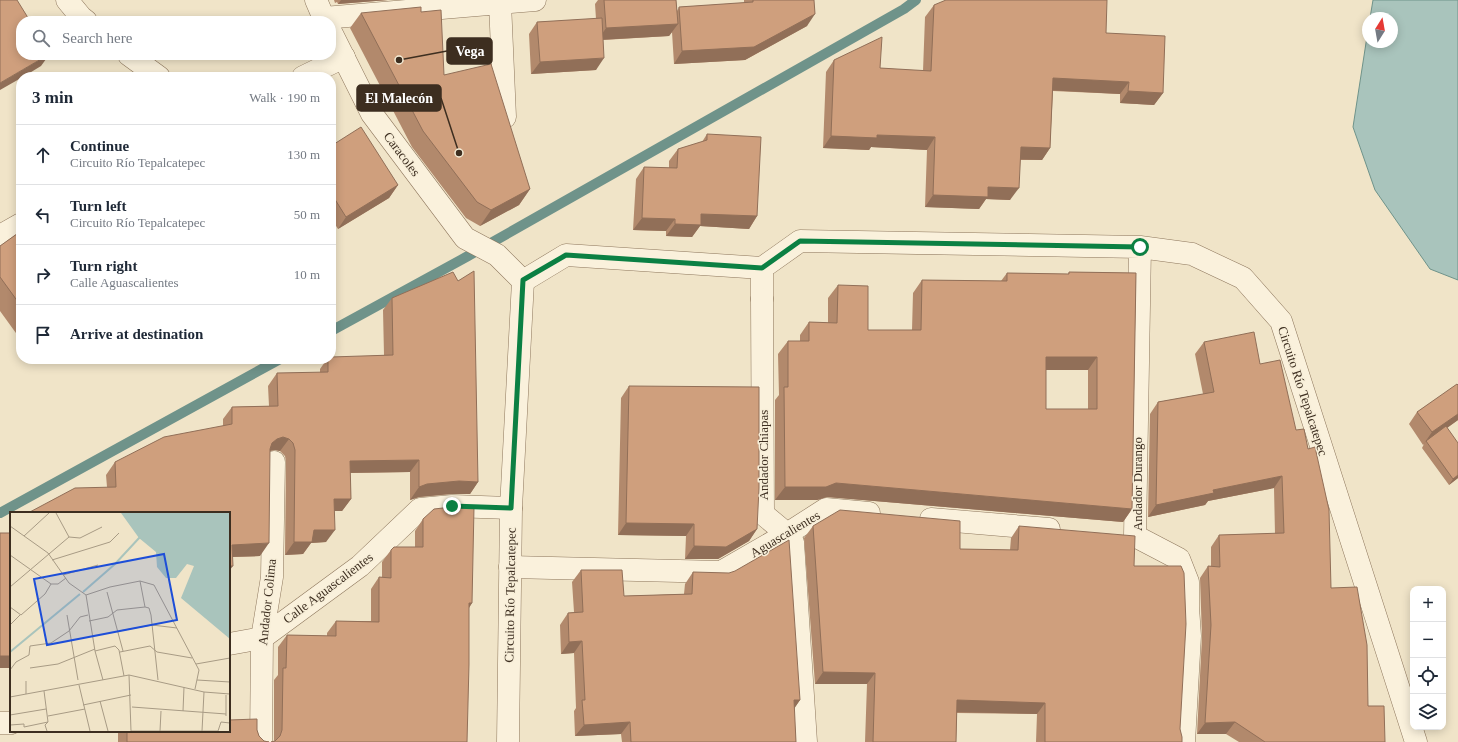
<!DOCTYPE html>
<meta charset="utf-8">
<style>
body{margin:0;font-family:"Times New Roman",serif;background:#f6f6f7;color:#1f2937}
.controls{position:absolute;right:12px;bottom:12px;display:grid;overflow:hidden;border-radius:8px;box-shadow:0 2px 10px #0003}
.controls button{width:36px;height:36px;display:grid;place-items:center;padding:0;border:0;border-bottom:1px solid #e0e1e3;background:#fff;color:#1f2937;font:20px sans-serif}
.compass{position:absolute;left:1362px;top:12px;width:36px;height:36px;border-radius:50%;background:#fff;box-shadow:0 2px 10px #0003;rotate:11deg}
.stop{position:absolute;width:12px;height:12px;margin:-9px;border:3px solid #0b8043;border-radius:50%;background:#fff}
.stop.end{background:#0b8043;border-color:#fff;box-shadow:0 1px 4px #0008}
.list{margin:0;padding:0;list-style:none}
h2{display:flex;justify-content:space-between;align-items:center;height:52px;margin:0;padding:0 16px;font-size:17px}
h2 small{font-size:13px;font-weight:400;color:#747a83}
.list li{display:grid;grid-template-columns:26px 1fr auto;gap:12px;align-items:center;box-sizing:border-box;height:60px;padding:0 16px;border-top:1px solid #e0e1e3}
.list b{display:block;font-size:15px;white-space:nowrap}
.list p{margin:0;font-size:13px;white-space:nowrap;color:#747a83}
.list em{font-size:13px;font-style:normal;color:#747a83}
.icon{flex:none;width:22px;height:22px;fill:none;stroke:currentColor;stroke-width:2;stroke-linecap:round;stroke-linejoin:round}
.map{position:relative;flex:none;width:1458px;height:742px;overflow:hidden}
.search{position:absolute;background:#fff;box-shadow:0 2px 10px #0003;left:16px;top:16px;width:320px;height:44px;display:flex;align-items:center;gap:10px;box-sizing:border-box;padding:0 14px;border-radius:16px;color:#747a83;font-size:15px}
.panel{position:absolute;background:#fff;box-shadow:0 2px 10px #0003;left:16px;top:72px;width:320px;height:292px;border-radius:16px}
.map>svg:first-child{display:block}
.water{fill:#a9c4bc;stroke:#6f938a}
.lines{fill:none;stroke-linecap:round;stroke-linejoin:round}
.stream{stroke:#6f938a;stroke-width:10}
.pedestrian-casing{stroke:#8d765c;stroke-width:23}
.minor-casing{stroke:#8d765c;stroke-width:23}
.tertiary-casing{stroke:#8d765c;stroke-width:23}
.pedestrian{stroke:#faf1dc;stroke-width:22}
.minor{stroke:#faf1dc;stroke-width:22}
.tertiary{stroke:#faf1dc;stroke-width:22}
.wall{fill:#b2896c;fill-rule:evenodd}
.shaded-wall{fill:#916f58}
.building{fill:#cf9f7d;stroke:#916f58;fill-rule:evenodd}
.route{stroke:#0b8043;stroke-width:5}
.labels{text-anchor:middle;dominant-baseline:central;stroke-width:3;stroke-linejoin:round;paint-order:stroke}
.street-label{font-size:13px;fill:#3d2e20;stroke:#f7eed8}
.inset-river{fill:none;stroke:#a9c4bc;stroke-width:2}
.inset-road{fill:none;stroke:#a89b85;stroke-width:1}
.view{fill:#1d4ed8;fill-opacity:0.15;stroke:#1d4ed8;stroke-width:2}
.inset-edge{fill:none;stroke:#3d2e20;stroke-width:2}
.leader{fill:none;stroke:#3d2e20;stroke-width:1.5}
.callout-dot{fill:#3d2e20;stroke:#f7eed8;stroke-width:1.5}
.callout{fill:#3d2e20;stroke:#3d2e20;stroke-width:1.5}
.callout-label{font-size:14px;text-anchor:middle;font-weight:bold;fill:#fff}
</style>
<div class="map">
<svg width="1458" height="742" viewBox="0 0 1458 742">
<rect width="100%" height="100%" fill="#f0e4c8"/>
<path class="water" d="M1373,0H1458V280L1430,269L1375,190L1353,127L1368,30V42H1392V18H1370Z"/>
<g class="lines">
<path class="stream" d="M331,331L468,256L904,9L916,0
M0,513L280,359"/>
<g class="pedestrian-casing">
<path id="pedestrian" d="M762,268V299"/>
</g>
<g class="minor-casing">
<path id="minor" d="M67,0L81,17L86,21
M500,3L505,117
M324,18L535,0
M129,55L159,77
M303,77L344,57
M0,236L21,224
M1140,247L1135,536L1179,559L1188,582V607L1190,636L1184,742
M523,281L566,255L762,268L800,241L1140,247L1192,254L1243,278L1281,321L1416,742
M762,299L763,514L787,534L793,542L806,742
M931,519L1049,529
M510,567L721,572L787,534L826,509L869,513
M229,644L262,638L360,566L420,509L452,506L511,508
M0,723H11
M261,742L262,638L272,577L274,462"/>
</g>
<g class="tertiary-casing">
<path id="tertiary" d="M316,0L325,21
M331,32L372,114L465,238L497,255L523,281L511,508L508,742"/>
</g>
<use href="#pedestrian" class="pedestrian"/>
<use href="#minor" class="minor"/>
<use href="#tertiary" class="tertiary"/>
</g>
<path class="wall" d="M334,0H388L338,4L337,2L335,3Z
M598,0H676L677,11L679,7L744,3V0H814L807,26L745,60L674,64L672,32L669,36L603,40L596,70L531,74L529,34L537,22L596,19L595,4Z
M934,5L1106,33L1163,93L1154,105L1120,103V94L1053,91L1050,148L1042,160H1020L1010,200L986,199L979,209L925,207L927,150L871,147L869,150L823,148L826,72L834,60L880,68L923,71L925,17Z
M421,12L444,75L530,189L519,205L480,226L466,218L412,147L350,28L361,13Z
M707,134L757,216L749,229L700,226L692,237L666,236V231L633,230L636,179L644,167L669,168V161L678,149L702,142Z
M331,146L398,185L389,198L338,229L331,218Z
M21,231V340L0,311V246Z
M1069,272L1136,273L1132,509L1123,522L827,497L817,500H775V400L779,395L778,354L788,341H800V335L809,322L828,323V298L838,285L868,330H912L913,293L922,280L1001,281L1007,273L1068,274ZM1046,370H1088V409H1046Z
M392,298L478,482L470,494H451L419,497L410,500V472L350,473L351,499L342,511H334L326,542L311,543L303,554L285,555L286,462L285,456L280,451L275,450L270,451L260,556L232,557L107,487L106,475L115,462L223,426V419L232,407L269,406L268,386L277,373H320V369L327,359L384,355L383,310Z
M1204,342L1260,364L1296,430L1331,588L1368,706L1385,742H1239L1226,734H1197L1202,637L1200,578L1208,566H1211V547L1219,535L1275,534L1274,488L1208,501L1205,505L1148,517L1150,414L1158,402L1203,394L1195,354Z
M1458,385V420L1447,428L1458,478L1449,485L1422,448L1424,444L1423,445L1409,424L1417,412Z
M629,386L757,529L749,541L718,559H685L686,536L618,535L621,398Z
M423,519L472,603L469,608V664L274,741V680L278,675V647L287,635L327,636V633L336,621H371V589L379,577H382V562L391,550L415,547V531Z
M813,526L960,549L1010,550L1011,538L1019,526L1134,566L1180,729L1182,742H1036L1037,714L957,713L956,742H865L867,684H815L804,538Z
M581,570L624,596L684,594L685,584L693,572L800,700L794,708L796,742H622L621,734L575,736L574,711L576,708L574,653L561,654L560,625L568,613L574,612L572,582Z
M257,730L259,736L264,741L269,742H118V731H229Z"/>
<path class="shaded-wall" d="M341,0H388L338,4Z
M815,14L807,26L745,60L674,64L682,51Z
M678,24L669,36L598,40L606,28Z
M48,55H49L41,66L23,77H21V78L0,90V83Z
M604,58L596,70L531,74L540,62Z
M1053,78L1129,82L1120,94L1045,90Z
M1128,91L1163,93L1154,105L1120,103Z
M877,135L935,137L927,150L871,147L869,150L823,148L831,136Z
M1021,147L1050,148L1042,160L1012,159Z
M398,185L389,198L338,229L346,217Z
M988,187L1019,188L1010,200L986,199L979,209L925,207L933,195Z
M530,189L519,205L480,226L491,210Z
M701,214L757,216L749,229L700,226L692,237L666,236L675,224Z
M642,218L675,219L666,231L633,230Z
M1046,357H1097L1088,370H1037Z
M1458,414V420L1427,442L1426,441L1423,445L1432,432Z
M283,437L289,439L280,451L275,450L268,451L272,443L277,439Z
M419,460L410,472L342,473L350,461Z
M1458,475V478L1449,485L1453,479Z
M1282,476L1274,488L1208,501L1205,505L1148,517L1156,505L1213,490Z
M459,481L478,482L470,494H451L419,497L410,500L419,487L427,484Z
M836,483L1132,509L1123,522L827,497L817,500H775L785,487Z
M334,499H351L342,511H325Z
M626,523L694,524L686,536L618,535Z
M757,529L749,541L718,559H685L694,546Z
M314,530H335L326,542L311,543L303,554L285,555L294,542Z
M269,543L260,556L229,557L232,545Z
M229,566H233L229,571Z
M469,603H472L464,615Z
M582,641L574,653L561,654L569,642Z
M0,656H11V668H0Z
M823,672L875,673L867,684H815Z
M794,700H800L792,712Z
M957,700L1045,703L1037,714L949,712Z
M630,722L621,734L575,736L584,725Z
M1235,722L1226,734H1197L1205,723Z"/>
<path class="building" d="M0,0H17L30,21H21V55H48L0,83Z
M604,0H676L678,24L606,28Z
M753,0H814L815,14L754,47L682,51L679,7L753,2Z
M946,0H1107L1106,33L1165,36L1163,93L1128,91L1129,82L1053,78L1050,148L1021,147L1019,188L988,187V197L933,195L935,137L877,135V138L831,136L834,60L882,37L880,68L931,71L934,5Z
M421,7V12L441,10L444,75L491,64L530,189L491,210L477,202L423,131L361,13Z
M602,18L604,58L540,62L537,22Z
M361,127L398,185L346,217L331,193V146Z
M707,134L761,137L757,216L701,214V225L675,224V219L642,218L644,167L677,168L678,149L707,140Z
M21,231V306L0,277V246Z
M474,271L478,482L459,481L427,484L419,487V460L350,461L351,499H334L335,530H314L312,542H294L295,450L293,443L289,439L283,437L277,439L272,443L270,449L269,543L232,545L233,566H229V513H28L75,488L116,487L115,462L164,437L232,424V407L278,406L277,373L328,372V359H331V357L393,355L392,298L453,272L458,281Z
M1069,272L1136,273L1132,509L836,483L826,487H785L784,387H788V341H809V322L837,323L838,285L868,286V330H921L922,280L1007,281V273L1069,274ZM1046,357H1097V409H1046Z
M1254,332L1260,364L1280,360L1296,430L1304,429L1308,449L1315,447L1329,510L1331,588L1357,587L1367,645L1368,706H1384L1385,742H1265L1235,722L1205,723L1211,625L1208,566L1220,567L1219,535L1284,533L1282,476L1213,490L1214,493L1156,505L1158,402L1214,392L1204,342Z
M1457,384L1458,385V414L1432,432L1417,412Z
M629,386L759,387V488L757,529L726,547L694,546V524L626,523Z
M1446,426L1458,443V475L1453,479L1426,441Z
M461,506L474,507L472,603H469V664L467,742H271L275,741L280,736L282,730L283,668H286L287,635L336,636V621L379,622V577L391,578V550L394,547H423V519L434,509Z
M840,510L960,521V549L1018,550L1019,526L1135,536L1134,566H1181L1184,573L1186,624L1180,729L1182,737V742H1045V703L957,700L956,742H873L875,673L823,672L813,526Z
M0,533H11V656H0Z
M789,540L800,700H794L796,742H631L630,722L584,725L582,700H585L582,641L569,642L568,613L583,612L581,570H622L624,596L692,594L693,572L729,573L735,571Z
M257,719V730L259,736L264,741L269,742H127V731H229V720Z"/>
<g class="lines">
<path class="route" d="M452,506L511,508L523,280L566,255L762,268L800,241L1140,247"/>
</g>
<g class="labels">
<g class="street-label">
<text transform="translate(402 154) rotate(53)">Caracoles</text>
<text transform="translate(1303 391) rotate(72)">Circuito Río Tepalcatepec</text>
<text transform="translate(763 455) rotate(-90)">Andador Chiapas</text>
<text transform="translate(1137 484) rotate(-90)">Andador Durango</text>
<text transform="translate(785 534) rotate(-31)">Aguascalientes</text>
<text transform="translate(328 588) rotate(-37)">Calle Aguascalientes</text>
<text transform="translate(510 595) rotate(-89)">Circuito Río Tepalcatepec</text>
<text transform="translate(267 602) rotate(-84)">Andador Colima</text>
</g>
</g>
<g transform="translate(10 512)">
<rect width="220" height="220" fill="#f0e4c8"/>
<path d="M111,1H220V127L171,86L184,54L177,52L166,66H156L147,55L146,40L129,26Z" fill="#a9c4bc"/>
<path class="inset-river" d="M73,80L105,52L130,25M0,140L70,82"/>
<path class="inset-road" d="M0,14L38,41L59,71L76,83L85,139L93,168M14,24L39,1M59,25L70,26L92,15M0,43L41,72H48L56,66M42,48L100,30L109,21M53,63L88,53M130,69L135,95L139,96L141,103L148,168M0,75L59,25L46,1M97,80L113,139M76,83L100,75L130,69L144,73L189,158L185,177M0,95L11,103L35,82L41,72M57,103L68,168M79,109L98,105L107,98L135,95M0,113L10,103M109,119L142,113L167,116M85,139L105,134L109,138L114,164M110,140L140,134L147,140L182,146M186,152L220,146M20,156L48,152L85,137M0,158L6,150L19,143L20,134L41,131L59,119L70,105L78,103M119,163L121,219M187,168L220,170M16,169V182M69,173L80,219M34,179L38,210L35,213L37,219M0,185L119,163L194,180L220,182M90,189L98,219M73,193L121,183M122,195L216,202M173,199L174,175M0,203L36,197M38,204L75,197M216,204V183M0,213L14,212V215L38,210M121,219H208L211,210L220,211M150,219L151,199M192,219L194,180"/>
<path class="view" d="M154,42L167,108L37,133L24,67Z"/>
<rect width="220" height="220" class="inset-edge"/>
</g>
<path class="leader" d="M399 60L447 51M459 153L441 98"/>
<g class="callout-dot">
<circle cx="399" cy="60" r="4"/>
<circle cx="459" cy="153" r="4"/>
</g>
<g class="callout">
<rect x="447" y="38" width="45" height="26" rx="4"/>
<rect x="357" y="85" width="84" height="26" rx="4"/>
</g>
<g class="callout-label">
<text x="470" y="56">Vega</text>
<text x="399" y="103">El Malecón</text>
</g>
</svg>
<div class="controls">
<button>+</button>
<button>−</button>
<button><svg class="icon" aria-label="locate" viewBox="0 0 24 24"><circle cx="12" cy="12" r="6"/><path d="M12 2v4M12 18v4M2 12h4M18 12h4"/></svg></button>
<button><svg class="icon" aria-label="layers" viewBox="0 0 24 24"><path d="M12 4l9 5-9 5-9-5zM3 14l9 5 9-5"/></svg></button>
</div>
<svg class="compass" viewBox="-18 -18 36 36"><path d="M0-13l5 13h-10z" fill="#e53935"/><path d="M0 13l5-13h-10z" fill="#747a83"/></svg>
<div class="stop" style="left:1140px;top:247px"></div>
<div class="stop end" style="left:452px;top:506px"></div>
<div class="search"><svg class="icon" aria-label="search" viewBox="0 0 24 24"><circle cx="10" cy="10" r="6"/><path d="M15 15l6 6"/></svg>Search here</div>
<section class="panel">
<h2>3 min<small>Walk · 190 m</small></h2>
<ul class="list">
<li><svg class="icon" aria-label="ahead" viewBox="0 0 24 24"><path d="M12 20V5M6 11l6-6 6 6"/></svg><div><b>Continue</b><p>Circuito Río Tepalcatepec</p></div><em>130 m</em></li>
<li><svg class="icon" aria-label="left" viewBox="0 0 24 24"><path d="M17 20v-9H6M10 6l-5 5 5 5"/></svg><div><b>Turn left</b><p>Circuito Río Tepalcatepec</p></div><em>50 m</em></li>
<li><svg class="icon" aria-label="right" viewBox="0 0 24 24"><path d="M7 20v-9h11M14 6l5 5-5 5"/></svg><div><b>Turn right</b><p>Calle Aguascalientes</p></div><em>10 m</em></li>
<li><svg class="icon" aria-label="arrive" viewBox="0 0 24 24"><path d="M6 21V4h12l-3 4 3 4H6"/></svg><div><b>Arrive at destination</b></div></li>
</ul>
</section>
</div>
